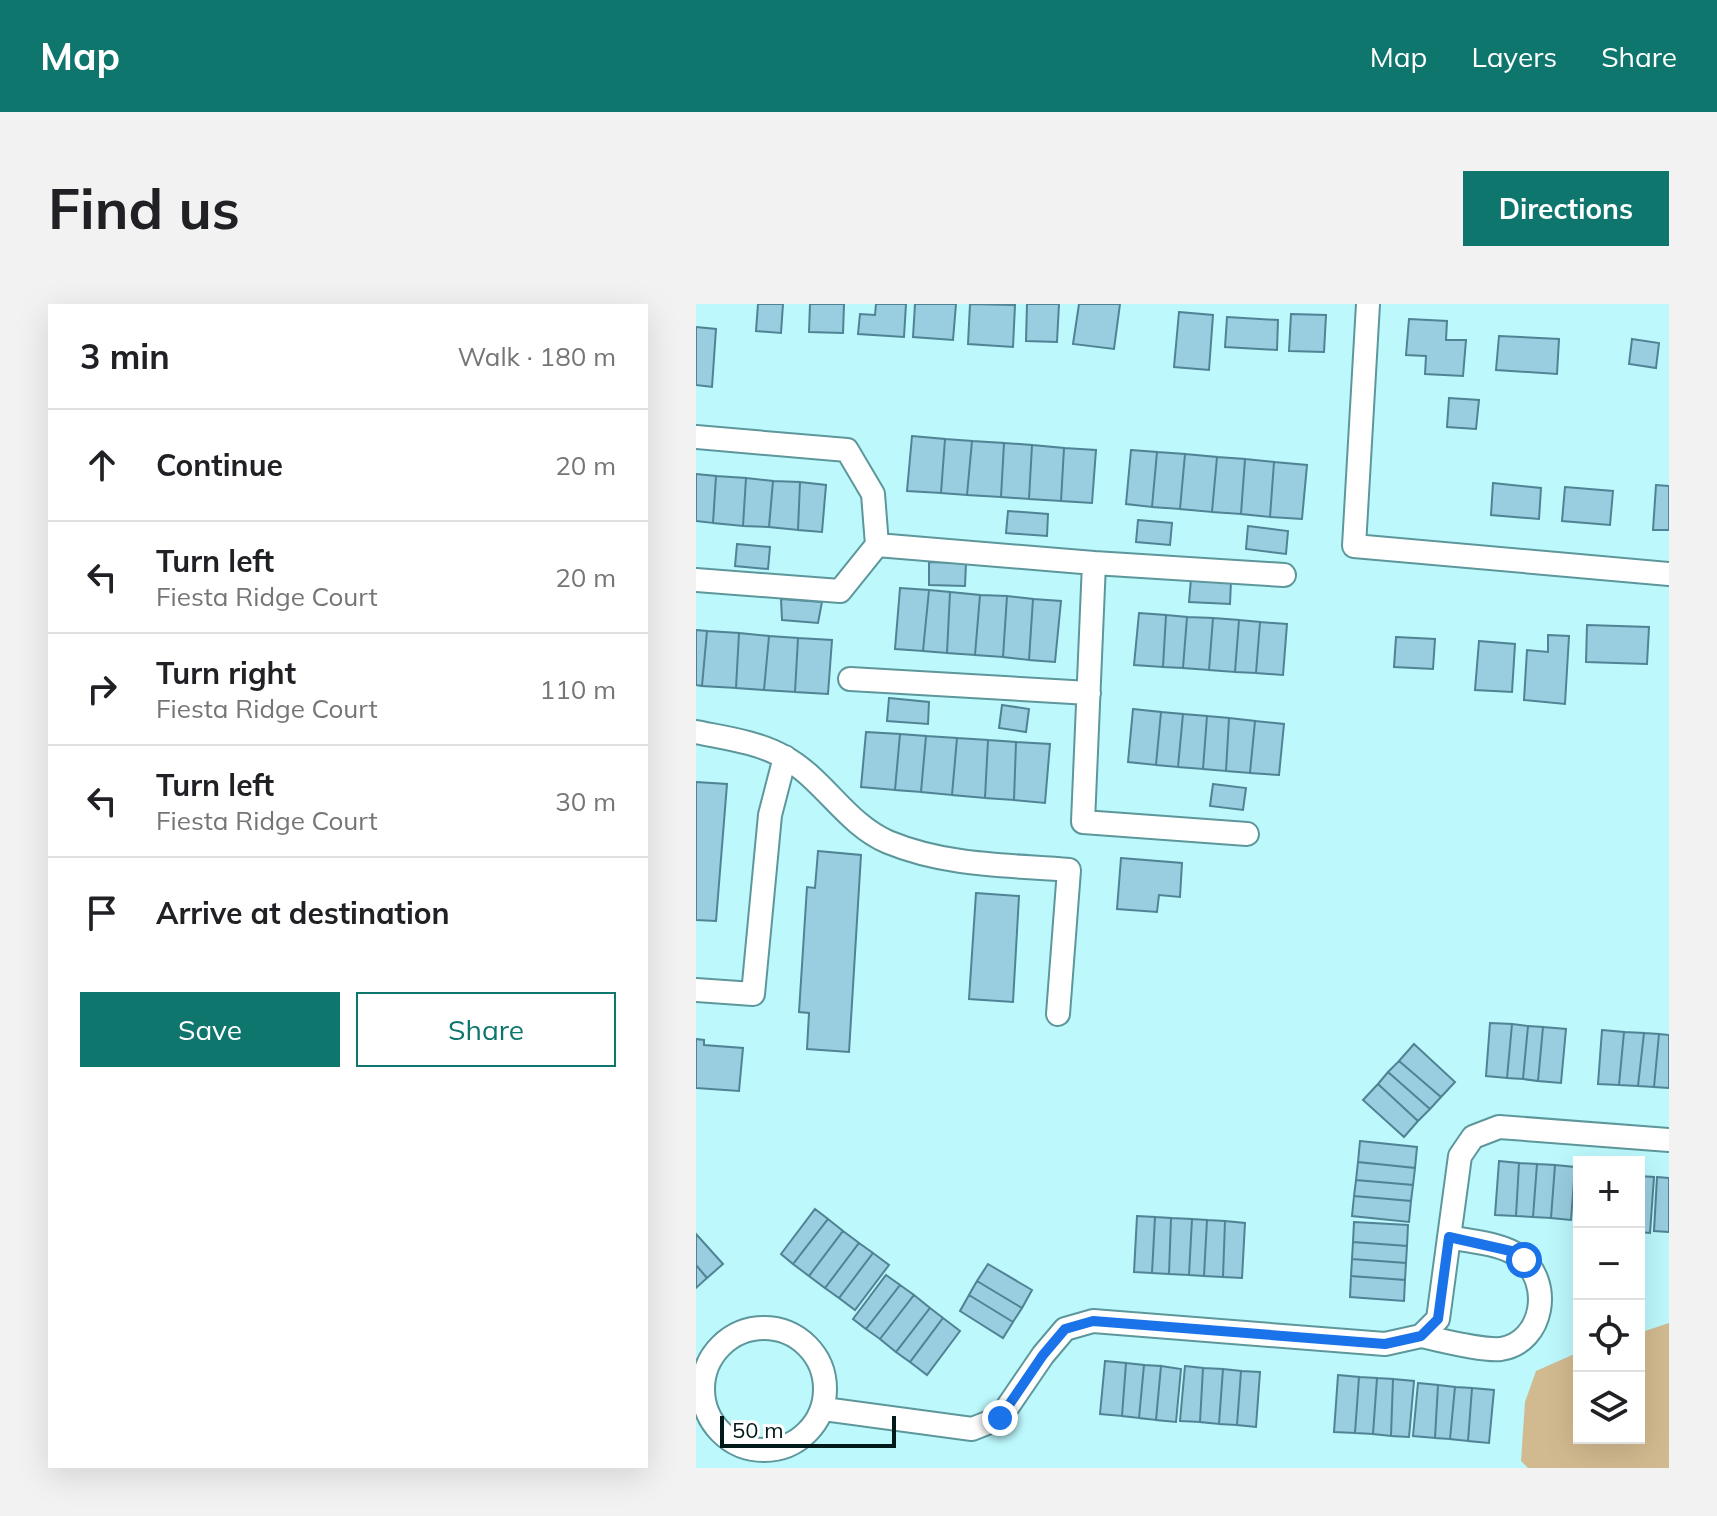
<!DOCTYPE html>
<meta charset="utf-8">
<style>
body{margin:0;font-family:Mulish,sans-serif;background:#f2f2f2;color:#202124}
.controls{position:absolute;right:24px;bottom:24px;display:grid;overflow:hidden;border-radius:0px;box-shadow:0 8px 32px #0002}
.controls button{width:72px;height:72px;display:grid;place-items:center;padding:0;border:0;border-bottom:2px solid #e0e0e0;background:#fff;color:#202124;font:40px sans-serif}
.scale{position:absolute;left:24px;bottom:20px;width:176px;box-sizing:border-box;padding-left:8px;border:4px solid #02191a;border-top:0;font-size:22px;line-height:28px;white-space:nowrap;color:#02191a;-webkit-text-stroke:6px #fff;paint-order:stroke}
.stop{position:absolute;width:24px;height:24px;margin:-18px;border:6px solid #1a73e8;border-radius:50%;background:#fff}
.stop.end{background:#1a73e8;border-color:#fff;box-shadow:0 2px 8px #0008}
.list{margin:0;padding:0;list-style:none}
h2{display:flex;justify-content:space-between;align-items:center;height:104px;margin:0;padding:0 32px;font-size:34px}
h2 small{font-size:26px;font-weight:400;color:#757577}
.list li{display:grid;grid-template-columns:52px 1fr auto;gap:24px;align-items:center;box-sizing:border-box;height:112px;padding:0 32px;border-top:2px solid #e0e0e0}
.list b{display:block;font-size:30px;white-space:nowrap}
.list p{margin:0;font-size:26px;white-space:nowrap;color:#757577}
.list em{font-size:26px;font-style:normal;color:#757577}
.actions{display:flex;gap:16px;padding:24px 32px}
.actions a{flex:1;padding:18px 0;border:2px solid #0f766e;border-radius:0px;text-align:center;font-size:28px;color:#0f766e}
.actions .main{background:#0f766e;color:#fff}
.icon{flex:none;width:44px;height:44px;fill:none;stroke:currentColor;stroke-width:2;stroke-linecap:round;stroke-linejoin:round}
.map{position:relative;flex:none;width:973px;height:1164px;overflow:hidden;border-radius:0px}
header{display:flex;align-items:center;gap:48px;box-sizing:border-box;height:112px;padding:0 40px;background:#0f766e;color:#fff}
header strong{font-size:38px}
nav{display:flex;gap:44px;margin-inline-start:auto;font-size:28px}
.intro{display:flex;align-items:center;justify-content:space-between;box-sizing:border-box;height:192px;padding:0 48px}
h1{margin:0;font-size:56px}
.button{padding:20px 36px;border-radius:0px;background:#0f766e;color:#fff;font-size:28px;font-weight:700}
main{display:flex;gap:48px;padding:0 48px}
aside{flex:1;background:#fff;border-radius:0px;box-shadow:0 8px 32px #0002}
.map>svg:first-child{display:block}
.green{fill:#d2ba90}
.building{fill:#99cee0;stroke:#508394;stroke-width:2}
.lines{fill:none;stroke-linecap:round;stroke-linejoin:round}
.street-casing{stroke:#5d979b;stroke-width:26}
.street{stroke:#fff;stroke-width:22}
.route{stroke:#1a73e8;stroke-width:10}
</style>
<header>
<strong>Map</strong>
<nav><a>Map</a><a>Layers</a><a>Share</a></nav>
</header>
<div class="intro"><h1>Find us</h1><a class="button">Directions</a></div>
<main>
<aside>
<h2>3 min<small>Walk · 180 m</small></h2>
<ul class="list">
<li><svg class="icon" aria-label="ahead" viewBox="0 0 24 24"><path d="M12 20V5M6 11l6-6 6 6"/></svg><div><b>Continue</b></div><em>20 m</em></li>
<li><svg class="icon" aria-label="left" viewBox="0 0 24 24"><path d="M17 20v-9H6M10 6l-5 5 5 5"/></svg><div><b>Turn left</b><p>Fiesta Ridge Court</p></div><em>20 m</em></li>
<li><svg class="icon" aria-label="right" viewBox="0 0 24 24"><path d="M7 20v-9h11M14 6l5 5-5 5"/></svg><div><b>Turn right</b><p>Fiesta Ridge Court</p></div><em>110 m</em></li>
<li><svg class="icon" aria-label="left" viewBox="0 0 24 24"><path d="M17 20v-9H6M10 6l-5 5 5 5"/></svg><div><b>Turn left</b><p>Fiesta Ridge Court</p></div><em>30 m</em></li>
<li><svg class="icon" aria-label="arrive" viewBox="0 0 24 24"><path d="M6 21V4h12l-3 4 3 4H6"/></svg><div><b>Arrive at destination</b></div></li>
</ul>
<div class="actions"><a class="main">Save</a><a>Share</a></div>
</aside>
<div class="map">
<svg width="973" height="1164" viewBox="0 0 973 1164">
<rect width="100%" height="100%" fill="#bcf8fc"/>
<path class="green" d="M973,1019V1164H832L825,1157L829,1098L840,1067L883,1048V1134H943V1029Z"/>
<path class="building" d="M62,0H87L85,29L60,27Z
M114,0H148L147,29L113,28Z
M180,0H210L208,33L162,30L164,10L179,11Z
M219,0H260L257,36L217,33Z
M274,0L319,1L317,43L272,40Z
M331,0H363L361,38L330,37Z
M383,0H424L418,45L377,40Z
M483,8L517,11L513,66L478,63Z
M595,10L630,11L628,48L593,47Z
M531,13L582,16L581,46L529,43Z
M713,15L751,17L750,36H770L767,72L729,70L730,52L710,51Z
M0,23L20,25L16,83L0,81Z
M803,32L863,35L861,70L800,66Z
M936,35L963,39L960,64L933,60Z
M753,94L783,96L780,125L751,123Z
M216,132L249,135L245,189L211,187Z
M249,135L276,137L271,191L245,189Z
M276,137L308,139L305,193L271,191Z
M308,139L336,141L333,195L305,193Z
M336,141L368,144L365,197L333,195Z
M368,144L400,146L396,199L365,197Z
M435,146L461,148L456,203L430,200Z
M461,148L489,150L484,205L456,203Z
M489,150L521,153L516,208L484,205Z
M521,153L549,155L545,210L516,208Z
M549,155L578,158L574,213L545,210Z
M578,158L611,161L606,215L574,213Z
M0,170L20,172L17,219L0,217Z
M20,172L50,174L47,222L17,219Z
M50,174L77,177L73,223L47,222Z
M77,177L104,178L102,226L73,223Z
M104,178L130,181L126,228L102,226Z
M797,179L845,184L843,215L795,211Z
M960,181L973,182V226H957Z
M869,183L917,187L914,221L866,217Z
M312,207L352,210L351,232L310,229Z
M442,216L476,219L474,241L440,238Z
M552,222L592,227L590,250L550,245Z
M41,240L74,243L72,265L39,262Z
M233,258L270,259L269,282L233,281Z
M495,275L535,277L534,300L493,298Z
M204,284L233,286L227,347L199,345Z
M233,286L254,288L251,349L227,347Z
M254,288L284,291L279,351L251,349Z
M284,291L311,292L307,353L279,351Z
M311,292L337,295L333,356L307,353Z
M85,295L126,298L122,319L86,316Z
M337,295L365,297L359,358L333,356Z
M443,309L470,311L467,363L438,361Z
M470,311L491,313L487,364L467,363Z
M491,313L517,314L513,366L487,364Z
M517,314L543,316L539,368L513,366Z
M543,316L564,318L560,369L539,368Z
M564,318L591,320L587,371L560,369Z
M891,321L953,323L951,360L890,358Z
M0,326L11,327L6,382L0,381Z
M11,327L43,329L40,384L6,382Z
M43,329L73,332L68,386L40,384Z
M852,331L873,332L869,400L828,396L831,346L852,348Z
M73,332L102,334L99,388L68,386Z
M700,333L739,335L737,365L698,363Z
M102,334L136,336L132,390L99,388Z
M783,337L819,340L816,388L779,386Z
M193,394L233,398L232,420L191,417Z
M306,401L333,405L330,428L303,424Z
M437,405L465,408L460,461L432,458Z
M465,408L487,410L482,463L460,461Z
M487,410L511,412L507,465L482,463Z
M511,412L533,414L530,467L507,465Z
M533,414L559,417L554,469L530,467Z
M559,417L588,420L583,471L554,469Z
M170,428L204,430L199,486L165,483Z
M204,430L230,432L225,488L199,486Z
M230,432L261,434L256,491L225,488Z
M261,434L292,436L289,494L256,491Z
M292,436L320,438L318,496L289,494Z
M320,438L354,440L349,499L318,496Z
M0,478L31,480L20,617L0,616Z
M517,480L550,484L547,506L514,502Z
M122,547L165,551L153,748L111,745L113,709L103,708L111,583L119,584Z
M425,554L486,559L484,593L463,591L461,608L421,605Z
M280,589L323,592L317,698L273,695Z
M794,719L816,720L811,774L790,772Z
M816,720L832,722L827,775L811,774Z
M832,722L847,723L842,777L827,775Z
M847,723L870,725L865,779L842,777Z
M906,726L928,728L923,781L902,780Z
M928,728L948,729L942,782L923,781Z
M948,729L963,730L958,783L942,782Z
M963,730L973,731V784L958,783Z
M0,735L8,736V741L47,744L43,787L0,784Z
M718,740L759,778L745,793L703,757Z
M703,757L745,793L734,805L692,768Z
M692,768L734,805L722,817L682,780Z
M682,780L722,817L708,833L667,796Z
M664,837L721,843L719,864L662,858Z
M803,857L823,859L820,912L799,911Z
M662,858L719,864L717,881L660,876Z
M823,859L841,860L837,913L820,912Z
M841,860L859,861L855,914L837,913Z
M859,861L879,863L875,916L855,914Z
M943,872L958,873L954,929L943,928Z
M883,873V924L879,923Z
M961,873L973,874V928L958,927Z
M660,876L717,881L715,897L658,892Z
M658,892L715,897L713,918L656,912Z
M119,905L132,915L97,960L85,950Z
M441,912L459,913L456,969L438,968Z
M459,913L475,914L473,970L456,969Z
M475,914L496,915L493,971L473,970Z
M132,915L147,927L113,972L97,960Z
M496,915L511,916L508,972L493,971Z
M511,916L529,917L527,973L508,972Z
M529,917L549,919L546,974L527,973Z
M658,918L712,921L711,942L657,938Z
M147,927L163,939L129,984L113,972Z
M0,930L27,960L11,974L0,961Z
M657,938L711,942L710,959L656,955Z
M163,939L177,949L143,994L129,984Z
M177,949L193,961L159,1006L143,994Z
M656,955L710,959L709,976L655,972Z
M292,960L336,986L326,1004L281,977Z
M0,961L11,974L0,984Z
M190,971L204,981L170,1025L157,1015Z
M655,972L709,976L708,997L654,993Z
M281,977L326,1004L317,1018L273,991Z
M204,981L218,991L184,1035L170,1025Z
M218,991L234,1004L200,1048L184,1035Z
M273,991L317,1018L307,1034L264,1007Z
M234,1004L247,1014L214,1058L200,1048Z
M247,1014L264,1027L231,1071L214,1058Z
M409,1057L430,1059L426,1112L404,1110Z
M430,1059L448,1061L443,1114L426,1112Z
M448,1061L465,1062L460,1116L443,1114Z
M465,1062L485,1065L480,1118L460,1116Z
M489,1062L507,1064L504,1118L484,1117Z
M507,1064L527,1065L523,1120L504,1118Z
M527,1065L545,1067L541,1121L523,1120Z
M545,1067L564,1068L560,1123L541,1121Z
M642,1071L663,1073L659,1129L638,1128Z
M663,1073L681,1074L677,1130L659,1129Z
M681,1074L697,1075L695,1132L677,1130Z
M697,1075L718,1077L713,1133L695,1132Z
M722,1079L742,1081L739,1134L717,1132Z
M742,1081L759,1083L754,1135L739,1134Z
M759,1083L776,1084L772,1137L754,1135Z
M776,1084L798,1086L793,1139L772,1137Z"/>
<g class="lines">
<g class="street-casing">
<path id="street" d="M672,0L658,242L973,270
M0,133L151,146L177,190L181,241L398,259L387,518L551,530
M398,259L588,271
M0,276L144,287L181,241
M154,375L393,389
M0,428C29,434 62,438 88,453C128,475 150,520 192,538C250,562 311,561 373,566L362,710
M0,686L57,690L74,511L89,453
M7 1085a61 61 0 1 1 122 0a61 61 0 1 1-122 0Z
M725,1032C745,1036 786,1047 805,1045C848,1038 857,978 824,953C806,939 775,938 753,933
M128,1105L276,1125L304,1114L347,1051L369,1025L397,1017L689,1040L725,1032L742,1015L764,852L777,833L803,823L973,836"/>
</g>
<use href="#street" class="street"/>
</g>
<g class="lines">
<path class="route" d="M304,1114L347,1051L369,1025L397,1017L689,1040L725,1032L742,1015L753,933L815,947L828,956"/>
</g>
</svg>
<div class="controls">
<button>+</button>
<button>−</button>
<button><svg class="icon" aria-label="locate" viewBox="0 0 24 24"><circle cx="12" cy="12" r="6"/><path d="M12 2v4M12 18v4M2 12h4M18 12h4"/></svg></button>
<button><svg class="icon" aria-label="layers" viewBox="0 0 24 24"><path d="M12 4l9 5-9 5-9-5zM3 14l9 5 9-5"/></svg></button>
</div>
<div class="scale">50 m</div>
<div class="stop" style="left:828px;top:956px"></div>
<div class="stop end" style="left:304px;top:1114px"></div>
</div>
</main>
